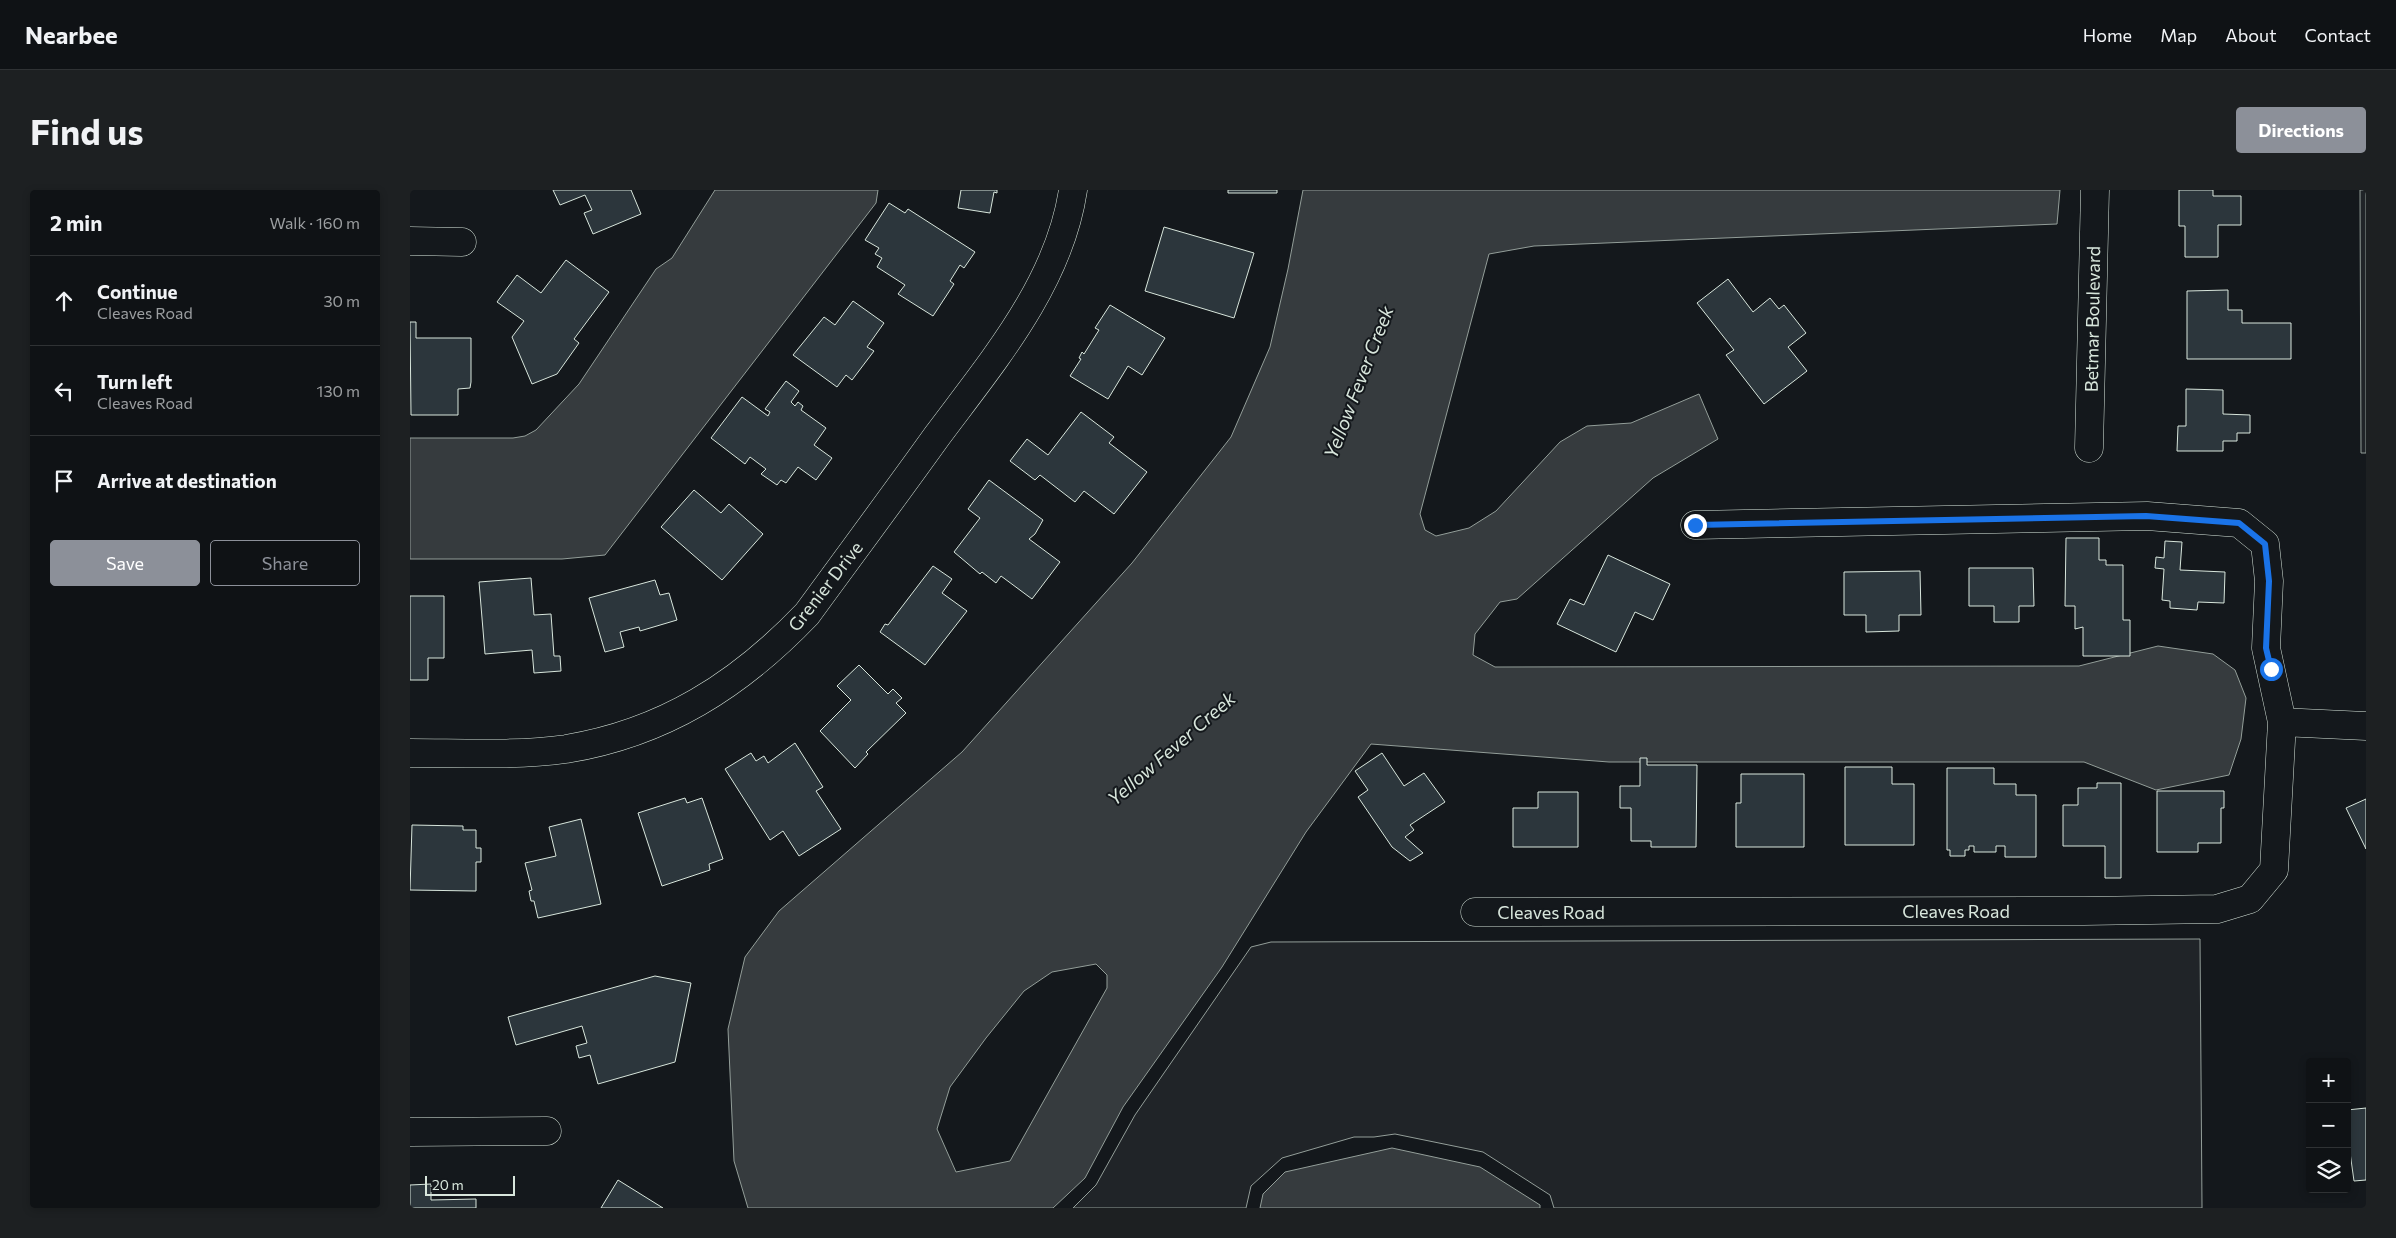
<!DOCTYPE html>
<meta charset="utf-8">
<style>
body{margin:0;font-family:Commissioner,sans-serif;background:#1d2022;color:#f1f3f6}
.controls{position:absolute;right:15px;bottom:15px;display:grid;overflow:hidden;border-radius:5px;box-shadow:0 2px 8px #0003}
.controls button{width:45px;height:45px;display:grid;place-items:center;padding:0;border:0;border-bottom:1px solid #2f3234;background:#0f1215;color:#f1f3f6;font:25px sans-serif}
.scale{position:absolute;left:15px;bottom:12px;width:90px;box-sizing:border-box;padding-left:5px;border:2px solid #d8e6dc;border-top:0;font-size:14px;line-height:18px;white-space:nowrap;color:#d8e6dc;-webkit-text-stroke:4px #14181c;paint-order:stroke}
.stop{position:absolute;width:15px;height:15px;margin:-11px;border:4px solid #1a73e8;border-radius:50%;background:#fff}
.stop.end{background:#1a73e8;border-color:#fff;box-shadow:0 1px 5px #0008}
.list{margin:0;padding:0;list-style:none}
h2{display:flex;justify-content:space-between;align-items:center;height:65px;margin:0;padding:0 20px;font-size:21px}
h2 small{font-size:16px;font-weight:400;color:#9b9ea0}
.list li{display:grid;grid-template-columns:32px 1fr auto;gap:15px;align-items:center;box-sizing:border-box;height:90px;padding:0 20px;border-top:1px solid #2f3234}
.list b{display:block;font-size:19px;white-space:nowrap}
.list p{margin:0;font-size:16px;white-space:nowrap;color:#9b9ea0}
.list em{font-size:16px;font-style:normal;color:#9b9ea0}
.actions{display:flex;gap:10px;padding:15px 20px}
.actions a{flex:1;padding:11px 0;border:1px solid #8c9099;border-radius:5px;text-align:center;font-size:18px;color:#8c9099}
.actions .main{background:#8c9099;color:#fff}
.icon{flex:none;width:28px;height:28px;fill:none;stroke:currentColor;stroke-width:2;stroke-linecap:round;stroke-linejoin:round}
.map{position:relative;flex:none;width:1956px;height:1018px;overflow:hidden;border-radius:5px}
header{display:flex;align-items:center;gap:30px;box-sizing:border-box;height:70px;padding:0 25px;background:#0f1215;border-bottom:1px solid #2f3234}
header strong{font-size:24px}
nav{display:flex;gap:28px;margin-inline-start:auto;font-size:18px}
.intro{display:flex;align-items:center;justify-content:space-between;box-sizing:border-box;height:120px;padding:0 30px}
h1{margin:0;font-size:35px}
.button{padding:12px 22px;border-radius:5px;background:#8c9099;color:#fff;font-size:18px;font-weight:700}
main{display:flex;gap:30px;padding:0 30px}
aside{flex:1;background:#0f1215;border-radius:5px;box-shadow:0 2px 8px #0003}
.map>svg:first-child{display:block}
.green{fill:#202428;stroke:#939e99}
.water{fill:#363b3e;stroke:#939e99;fill-rule:evenodd}
.building{fill:#2c363c;stroke:#d8e6dc}
.lines{fill:none;stroke-linecap:round;stroke-linejoin:round}
.minor-casing{stroke:#d8e6dc;stroke-width:29}
.minor{stroke:#14181c;stroke-width:28}
.route{stroke:#1a73e8;stroke-width:6}
.labels{text-anchor:middle;dominant-baseline:central;stroke-width:4;stroke-linejoin:round;paint-order:stroke}
.street-label{font-size:18px;fill:#d8e6dc;stroke:#14181c}
.water-label{font-size:19px;font-style:italic;fill:#d8e6dc;stroke:#14181c}
</style>
<header>
<strong>Nearbee</strong>
<nav><a>Home</a><a>Map</a><a>About</a><a>Contact</a></nav>
</header>
<div class="intro"><h1>Find us</h1><a class="button">Directions</a></div>
<main>
<aside>
<h2>2 min<small>Walk · 160 m</small></h2>
<ul class="list">
<li><svg class="icon" aria-label="ahead" viewBox="0 0 24 24"><path d="M12 20V5M6 11l6-6 6 6"/></svg><div><b>Continue</b><p>Cleaves Road</p></div><em>30 m</em></li>
<li><svg class="icon" aria-label="left" viewBox="0 0 24 24"><path d="M17 20v-9H6M10 6l-5 5 5 5"/></svg><div><b>Turn left</b><p>Cleaves Road</p></div><em>130 m</em></li>
<li><svg class="icon" aria-label="arrive" viewBox="0 0 24 24"><path d="M6 21V4h12l-3 4 3 4H6"/></svg><div><b>Arrive at destination</b></div></li>
</ul>
<div class="actions"><a class="main">Save</a><a>Share</a></div>
</aside>
<div class="map">
<svg width="1956" height="1018" viewBox="0 0 1956 1018">
<rect width="100%" height="100%" fill="#14181c"/>
<path class="green" d="M1950,0H1956V263H1951Z
M1790,749L1792,1018H1144L1140,1005L1073,962L985,944L964,947H944L872,968L841,996L836,1018H663L686,995L725,925L841,757L861,752Z"/>
<path class="water" d="M305,0H468L466,13L195,365L152,369H0V248H103L115,246L126,240L169,194L246,79L262,68Z
M893,0H1650L1647,34L1124,56L1079,64L1010,324L1015,340L1026,346L1059,338L1086,321L1150,252L1177,236L1221,233L1289,204L1308,249L1243,288L1107,409L1090,412L1065,444L1063,465L1085,477L1669,476L1748,456L1803,464L1825,480L1836,508L1831,549L1819,585L1746,600L1674,572H1199L961,554L896,642L812,777L713,917L675,988L643,1018H338L324,971L318,839L335,767L369,721L552,562L722,373L821,247L860,157L878,79ZM686,774L697,785V798L600,971L546,982L527,939L540,897L576,848L614,801L642,782Z
M982,958L1070,977L1130,1015V1018H850L853,1004L875,982Z"/>
<path class="building" d="M143,0H221L231,24L183,44L174,23L182,20L175,5L150,15Z
M551,0H587V3L584,2L580,23L548,18Z
M818,0H867V3H818Z
M1769,0H1803V6H1831V35H1808V67H1775V36H1769Z
M479,13L495,23L498,19L565,62L554,78L550,75L540,91L544,94L523,126L488,104L495,95L467,77L472,68L465,64L469,58L455,50Z
M754,37L844,63L824,128L735,101Z
M156,70L199,102L164,149L169,153L147,184L122,194L102,147L114,131L87,112L107,85L131,103Z
M1318,89L1343,122L1360,108L1369,119L1374,115L1396,143L1378,157L1397,181L1354,214L1316,165L1324,160L1287,113Z
M1818,100V120H1832V133H1881V169H1777V101Z
M443,111L474,133L457,157L464,161L442,190L436,185L427,197L383,165L414,127L425,135Z
M700,115L755,148L732,185L718,176L698,209L660,186L671,169L669,168L672,162L674,164L689,140L685,138Z
M0,132H6V148H61V192L60,198L48,199V225H1Z
M376,191L389,201L381,212L385,216L388,212L393,216L391,220L416,238L404,255L422,268L406,290L388,277L376,293L371,290L367,295L351,284L356,279L340,267L335,274L301,248L332,207L358,226L360,222L355,219Z
M1776,199L1813,200V224L1840,225V243H1827V251H1813V261H1767L1768,236H1776Z
M671,222L704,247L699,253L737,282L704,324L674,301L665,312L630,285L625,290L600,271L617,249L638,265Z
M579,290L633,330L625,344L619,349L650,372L622,409L591,386L586,393L572,382L570,384L544,362L570,328L558,319Z
M284,300L311,323L319,314L353,344L312,390L251,337Z
M1656,348H1689V370H1696V375H1713V430H1720V466H1673V437L1665,439V416H1655Z
M1755,351L1772,352L1770,380L1815,382L1814,413L1788,412L1787,420L1760,418V411L1752,410L1754,379L1745,378L1746,367L1754,368Z
M1198,365L1260,394L1243,430L1225,422L1206,462L1147,434L1160,409L1174,415Z
M523,376L542,389L532,403L557,421L515,475L470,442L475,434L478,435Z
M1559,378H1623L1624,416H1609V432H1584V416H1559Z
M1510,381L1511,425H1489V441L1456,442V425H1434V382Z
M121,388L124,425L141,424L144,466H150L151,481L124,483L122,460L75,464L69,392Z
M245,390L250,405L259,403L267,430L230,441L229,437L210,442L214,457L195,462L179,408Z
M0,406H34V468H18V490H0Z
M449,475L478,504L483,499L492,508L486,513L496,523L456,562L458,564L445,578L410,541L441,510L427,496Z
M385,553L413,597L406,601L431,639L389,666L373,641L360,650L315,579L341,563L346,571L354,566L358,573Z
M972,563L994,596L1014,583L1035,612L1000,635L1004,640L995,647L1013,663L1000,671L982,657L948,607L958,600L945,581Z
M1230,568H1237V575H1287L1286,657H1241V651H1221V618H1210V596H1230Z
M1435,577H1482V594H1504V655H1435Z
M1537,578H1584V594H1606V605H1626V667H1595V656H1586V662H1564V656H1559V660H1555V666H1540V660H1537Z
M1331,584H1394V657H1326V613H1331Z
M1687,593H1711V688H1695V656H1653V615H1668V598H1687Z
M1747,601H1814V618H1811V653H1788V662H1747Z
M1128,602H1168V657H1103V618H1128Z
M275,608L277,613L292,608L313,669L299,674L300,680L252,696L228,623Z
M1956,609V659L1936,618Z
M171,629L191,714L128,728L124,711H121L119,701L122,700L115,673L146,666L139,637Z
M2,635L53,636V640H66V658H71V672H66V701L0,700Z
M245,786L281,793L265,872L188,894L180,865L169,868L166,856L177,853L172,836L106,855L98,827Z
M1956,918V990L1944,991L1937,941V920Z
M208,990L253,1018H191Z
M21,994V1010L66,1009V1018H0V995Z"/>
<g class="lines">
<g class="minor-casing">
<path id="minor" d="M0,51L52,52
M1679,258L1685,0
M1872,532L1956,536
M0,563C52,563 105,566 156,559C254,543 329,495 397,424C440,365 484,306 527,246C582,172 649,94 663,0
M1065,722L1674,721L1807,719L1840,709L1864,680L1872,532L1856,458L1859,391L1855,354L1829,333L1737,326L1285,335
M0,942L137,941"/>
</g>
<use href="#minor" class="minor"/>
</g>
<g class="lines">
<path class="route" d="M1285,335L1736,326L1829,333L1855,354L1859,391L1856,458L1861,479"/>
</g>
<g class="labels">
<g class="street-label">
<text transform="translate(1682 129) rotate(-89)">Betmar Boulevard</text>
<text transform="translate(415 396) rotate(-52)">Grenier Drive</text>
<text x="1546" y="721">Cleaves Road</text>
<text x="1141" y="722">Cleaves Road</text>
</g>
<g class="water-label">
<text transform="translate(948 192) rotate(-69)">Yellow Fever Creek</text>
<text transform="translate(761 558) rotate(-41)">Yellow Fever Creek</text>
</g>
</g>
</svg>
<div class="controls">
<button>+</button>
<button>−</button>
<button><svg class="icon" aria-label="layers" viewBox="0 0 24 24"><path d="M12 4l9 5-9 5-9-5zM3 14l9 5 9-5"/></svg></button>
</div>
<div class="scale">20 m</div>
<div class="stop" style="left:1861px;top:479px"></div>
<div class="stop end" style="left:1285px;top:335px"></div>
</div>
</main>
